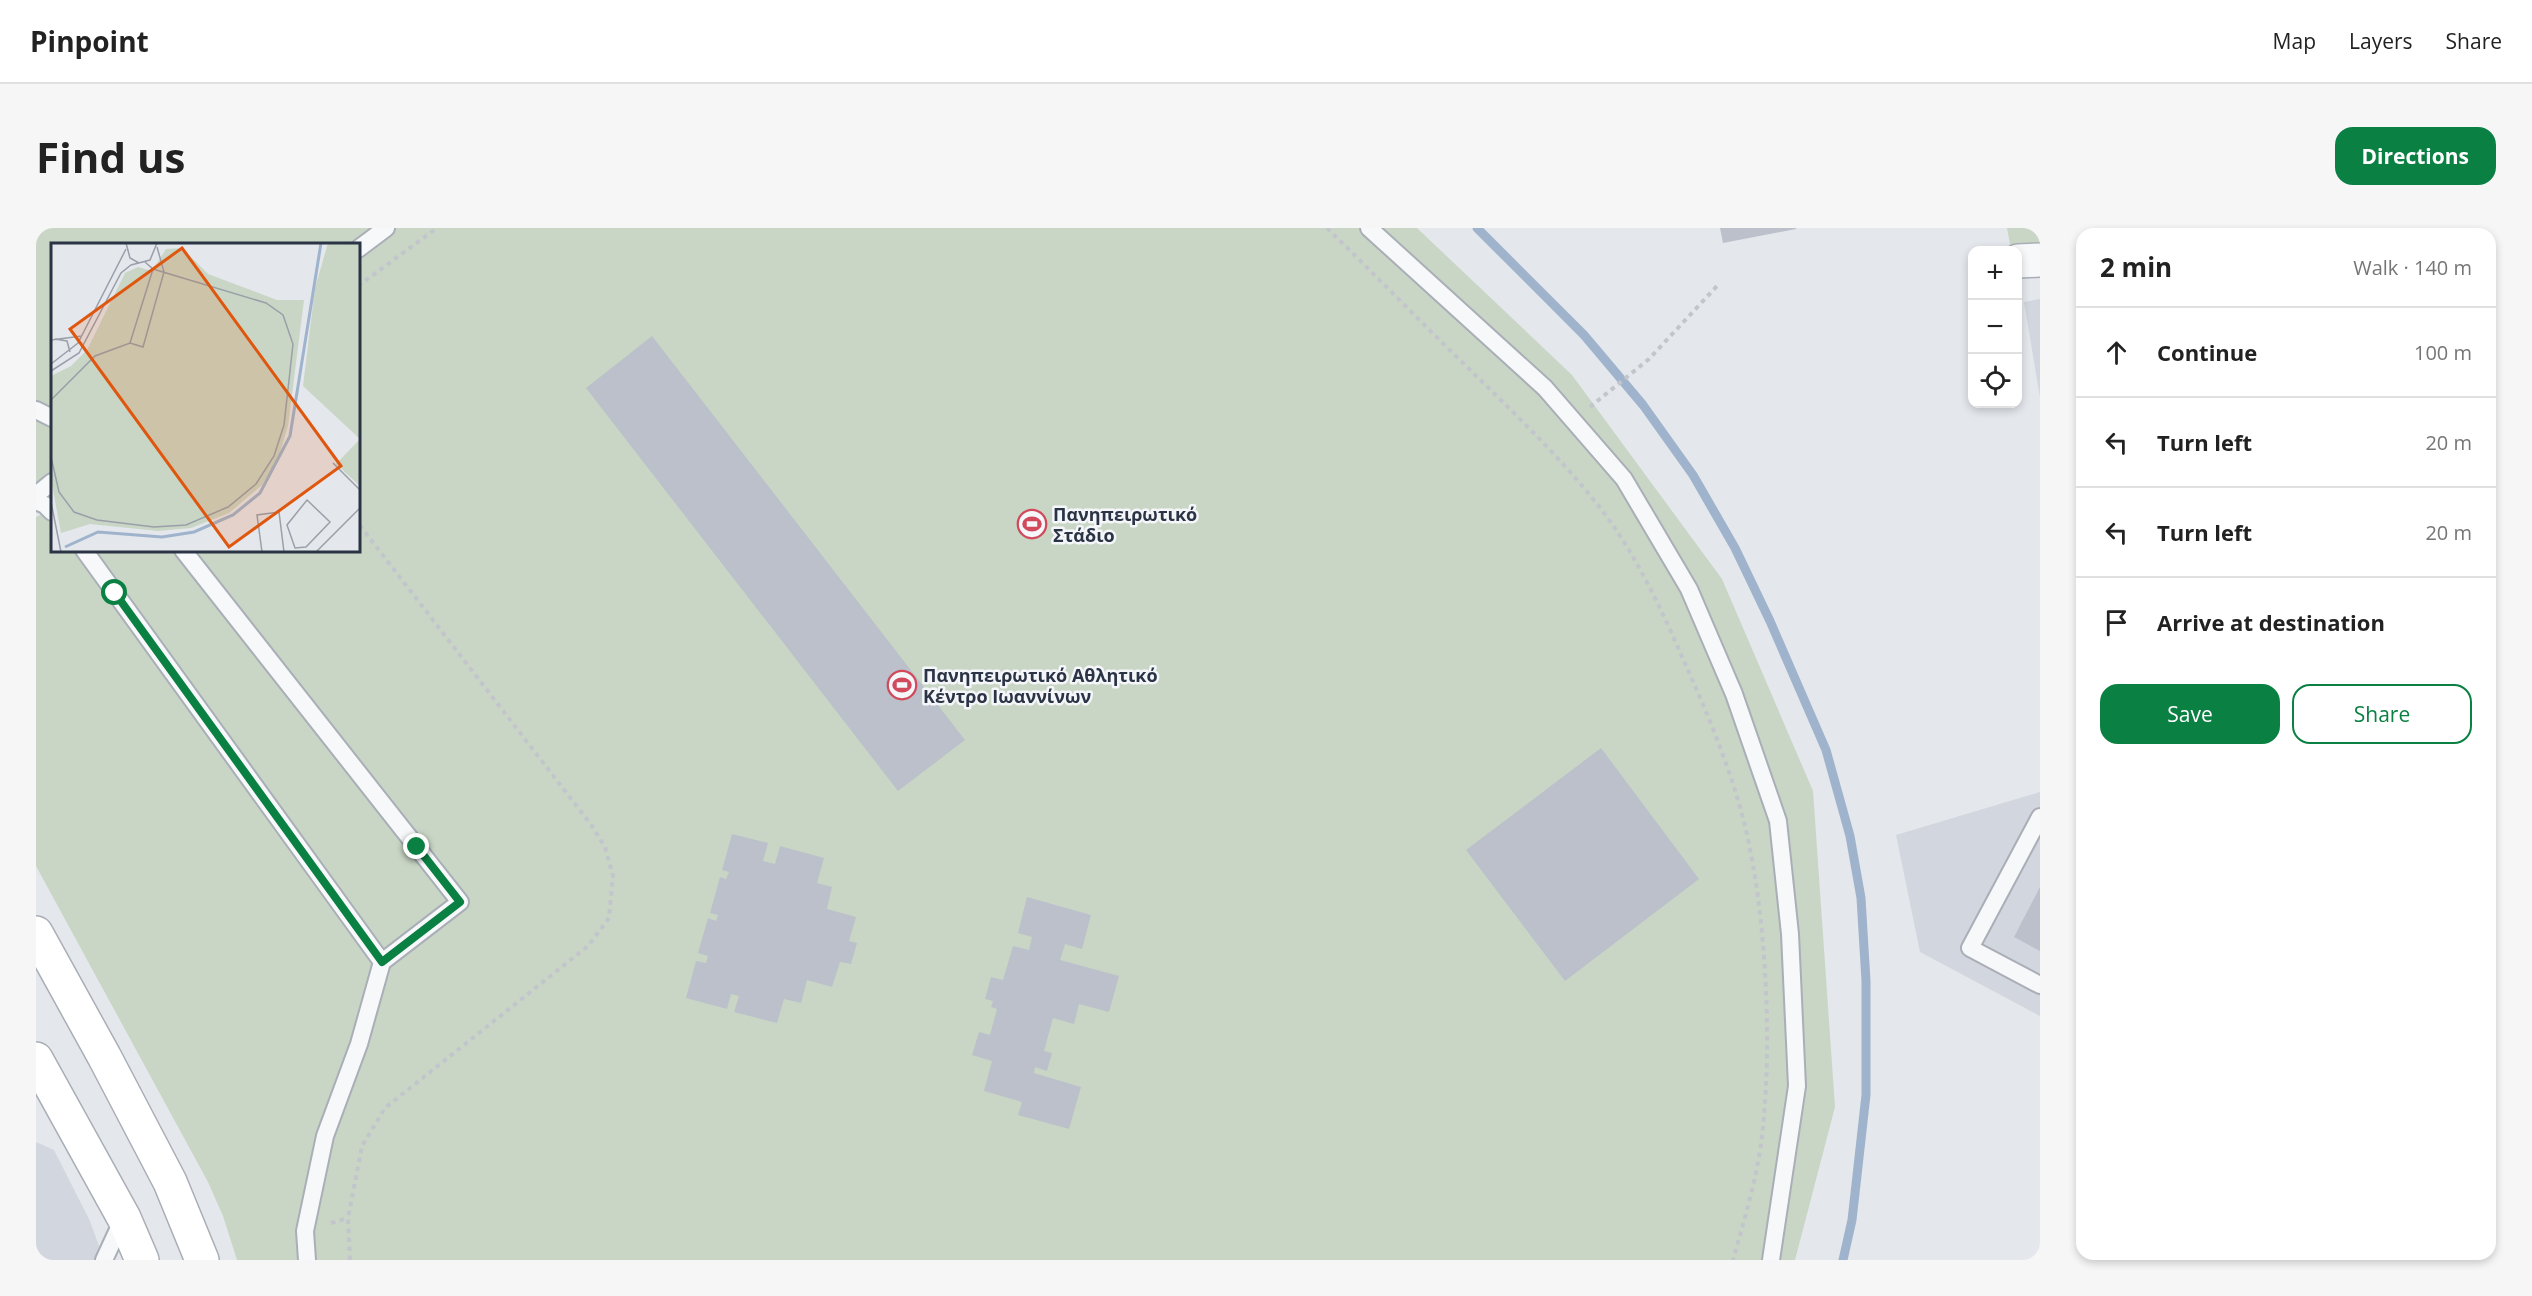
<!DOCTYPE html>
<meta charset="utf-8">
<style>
body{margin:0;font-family:"Open Sans",sans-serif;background:#f6f6f6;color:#222}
.controls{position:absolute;right:18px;top:18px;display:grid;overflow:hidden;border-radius:12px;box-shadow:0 3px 9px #0003}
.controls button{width:54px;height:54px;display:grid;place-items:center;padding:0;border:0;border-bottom:2px solid #e0e0e0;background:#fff;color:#222;font:30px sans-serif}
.stop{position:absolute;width:18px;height:18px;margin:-14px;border:4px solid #0b8043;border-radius:50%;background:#fff}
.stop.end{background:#0b8043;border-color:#fff;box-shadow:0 2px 6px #0008}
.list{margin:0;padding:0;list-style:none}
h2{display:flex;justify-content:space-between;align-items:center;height:78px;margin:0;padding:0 24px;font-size:26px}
h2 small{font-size:20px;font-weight:400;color:#767676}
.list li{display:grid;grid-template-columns:39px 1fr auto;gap:18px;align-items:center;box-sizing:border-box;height:90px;padding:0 24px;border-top:2px solid #e0e0e0}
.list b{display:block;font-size:22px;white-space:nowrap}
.list em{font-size:20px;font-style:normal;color:#767676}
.actions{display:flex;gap:12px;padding:18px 24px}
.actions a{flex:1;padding:14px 0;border:2px solid #0b8043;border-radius:18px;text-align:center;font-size:21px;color:#0b8043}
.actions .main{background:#0b8043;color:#fff}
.icon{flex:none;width:33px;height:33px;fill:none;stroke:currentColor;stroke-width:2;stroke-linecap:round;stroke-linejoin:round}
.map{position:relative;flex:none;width:2004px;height:1032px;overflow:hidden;border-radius:18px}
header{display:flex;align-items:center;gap:36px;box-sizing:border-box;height:84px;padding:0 30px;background:#fff;border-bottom:2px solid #e0e0e0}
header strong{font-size:28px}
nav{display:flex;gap:33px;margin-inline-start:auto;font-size:21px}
.intro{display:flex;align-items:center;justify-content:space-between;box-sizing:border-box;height:144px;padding:0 36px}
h1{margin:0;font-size:42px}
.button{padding:15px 27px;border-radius:18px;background:#0b8043;color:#fff;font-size:21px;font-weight:700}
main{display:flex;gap:36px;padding:0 36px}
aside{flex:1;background:#fff;border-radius:18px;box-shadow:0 3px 9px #0003}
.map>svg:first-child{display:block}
.built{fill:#d2d6de}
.green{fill:#c9d6c5;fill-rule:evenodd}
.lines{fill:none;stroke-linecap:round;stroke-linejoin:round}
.stream{stroke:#9fb4cc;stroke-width:9}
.building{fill:#bbc0ca}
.service-casing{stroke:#a9aeb7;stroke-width:20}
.minor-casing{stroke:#a9aeb7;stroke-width:36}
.secondary-casing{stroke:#a9aeb7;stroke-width:36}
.path{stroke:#c2c5cb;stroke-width:4;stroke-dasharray:4.5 4.5;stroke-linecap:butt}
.service{stroke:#f7f8fa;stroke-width:16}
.minor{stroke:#f7f8fa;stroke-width:33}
.secondary{stroke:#fff;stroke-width:33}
.route{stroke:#0b8043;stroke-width:8}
.labels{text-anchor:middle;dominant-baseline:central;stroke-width:5;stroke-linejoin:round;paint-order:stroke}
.poi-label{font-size:18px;font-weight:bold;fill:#2b3445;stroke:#f4f6f9;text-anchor:start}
.inset-river{fill:none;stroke:#9fb4cc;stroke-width:3}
.inset-road{fill:none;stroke:#9a9fa9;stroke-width:1.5}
.view{fill:#df570f;fill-opacity:0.15;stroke:#df570f;stroke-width:3}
.inset-edge{fill:none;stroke:#2b3445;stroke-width:3}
</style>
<header>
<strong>Pinpoint</strong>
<nav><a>Map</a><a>Layers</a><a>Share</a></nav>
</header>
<div class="intro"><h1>Find us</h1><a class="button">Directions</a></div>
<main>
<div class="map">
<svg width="2004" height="1032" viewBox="0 0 2004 1032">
<rect width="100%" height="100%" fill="#e4e7ec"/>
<path class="built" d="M2004,71V169L1988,74Z
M2004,564V788L1884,724L1860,607Z
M0,914L18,922L54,993L68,1032H0Z"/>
<path class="green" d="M2,0H1381L1536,147L1686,351L1777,563L1799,879L1759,1032H201L187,988L172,954L0,638V289L6,286L0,278V2ZM16,16H322V322H16Z
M1971,0H2004V16L1975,22Z"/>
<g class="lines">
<path class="stream" d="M1441,0L1548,107L1607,177L1657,247L1699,320L1734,393L1790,522L1814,608L1825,670L1830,753V867L1816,992L1807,1032"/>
</g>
<path class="building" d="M1684,0H1760V1L1687,15Z
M616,108L929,512L862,563L550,160Z
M1565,520L1663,651L1529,753L1430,622Z
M696,606L732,615L727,633L739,636L744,618L788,630L781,655L796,659L791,681L820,689L813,713L821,715L815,736L804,734L796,759L771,752L765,775L748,771L741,795L698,784L703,768L695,766L691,781L650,770L660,733L670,735L672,728L662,725L672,690L680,693L682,687L674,685L684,649L690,651L693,644L686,642Z
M2004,659V723L1978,709Z
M991,669L1055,687L1046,721L1029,716L1024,732L1083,748L1073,784L1043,776L1038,796L1017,790L1008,823L1016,825L1011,843L999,839L998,845L1045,859L1033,901L982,887L986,874L948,863L956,833L936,827L943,804L954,807L961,781L955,779L957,773L949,771L955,749L967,752L977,718L993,722L996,709L982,705Z"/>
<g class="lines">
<g class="service-casing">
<path id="service" d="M1333,0L1509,160L1588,251L1653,361L1698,466L1742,593L1754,706L1761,858L1735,1032
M322,21L350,0
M0,182L16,190
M0,267L16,254
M0,273L9,277L16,284
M48,322L346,734
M147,322L424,674L346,734L323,816L289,908L269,1003L271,1032
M2004,589L1934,720L2004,757
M68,1032L87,991"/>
</g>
<g class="minor-casing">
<path id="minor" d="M1982,33L2004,32"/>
</g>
<g class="secondary-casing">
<path id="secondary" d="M0,705L68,828L134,954L166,1032
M0,831L88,990L106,1032"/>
</g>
<path class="path" d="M1291,0C1339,47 1386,95 1434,142C1476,183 1520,225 1557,271C1596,318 1623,376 1647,431C1671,484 1695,541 1709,598C1730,685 1736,809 1727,899C1723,944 1709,989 1697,1032
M322,58L401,0
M1554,179L1613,131L1681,58
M295,995L312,990
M314,1032L312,990L326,918L349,880L552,718L573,690L577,648L569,619L556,598L322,295"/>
<use href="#service" class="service"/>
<use href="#minor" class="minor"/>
<use href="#secondary" class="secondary"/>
</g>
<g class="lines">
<path class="route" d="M79,365L346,734L424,674L381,619"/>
</g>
<defs>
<g id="stadium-ring" transform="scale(1.5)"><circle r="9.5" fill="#f4f6f9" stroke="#d1495b" stroke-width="1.5"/><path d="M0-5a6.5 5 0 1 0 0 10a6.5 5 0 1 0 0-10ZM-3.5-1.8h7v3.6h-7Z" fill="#d1495b"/></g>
</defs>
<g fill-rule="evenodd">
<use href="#stadium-ring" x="996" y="296"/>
<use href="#stadium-ring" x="866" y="457"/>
</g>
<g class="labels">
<g class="poi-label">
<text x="1017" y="286">Πανηπειρωτικό<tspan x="1017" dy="21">Στάδιο</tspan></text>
<text x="887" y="447">Πανηπειρωτικό Αθλητικό<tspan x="887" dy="21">Κέντρο Ιωαννίνων</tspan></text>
</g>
</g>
<g transform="translate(15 15)">
<rect width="309" height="309" fill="#e4e7ec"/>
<path d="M277,0H309V243L285,221L309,196L252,143L264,45ZM131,5L157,31L226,57H253L237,183L227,216L211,242L178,270L140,285L107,288L39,281L10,290L0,236V133L20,123L36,107L74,30L87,24L101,28L115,6Z" fill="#c9d6c5"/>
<path class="inset-river" d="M14,304L47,289L111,294L143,289L182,272L209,250L239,193L270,0"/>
<path class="inset-road" d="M75,0L79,15L88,20M4,96L16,98L19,109M0,97L31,93M79,100L102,26M0,121L27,100L75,6M0,128L28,110L70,30L80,22L99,17L106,0M0,157L44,113L79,100L92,104L113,29L106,4M0,214L8,249L23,269L46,277L103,284L135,282L177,264L205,241L223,213L233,182L242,101L232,72L215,60L102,26L94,19M282,220L309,247M256,257L279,279L255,304L244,305L236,282ZM0,259L10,309M211,309L206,272L228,269L233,309M265,309L309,265"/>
<path class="view" d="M131,5L290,223L178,304L19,86Z"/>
<rect width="309" height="309" class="inset-edge"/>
</g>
</svg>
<div class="controls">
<button>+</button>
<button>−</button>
<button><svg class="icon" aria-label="locate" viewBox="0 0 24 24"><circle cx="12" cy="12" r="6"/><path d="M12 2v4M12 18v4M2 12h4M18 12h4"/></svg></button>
</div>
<div class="stop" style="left:79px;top:365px"></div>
<div class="stop end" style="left:381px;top:619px"></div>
</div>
<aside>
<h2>2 min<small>Walk · 140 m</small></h2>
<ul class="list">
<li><svg class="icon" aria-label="ahead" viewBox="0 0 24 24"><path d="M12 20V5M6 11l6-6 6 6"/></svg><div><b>Continue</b></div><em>100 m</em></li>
<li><svg class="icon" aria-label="left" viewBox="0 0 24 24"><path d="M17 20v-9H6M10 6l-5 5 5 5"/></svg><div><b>Turn left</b></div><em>20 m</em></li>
<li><svg class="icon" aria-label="left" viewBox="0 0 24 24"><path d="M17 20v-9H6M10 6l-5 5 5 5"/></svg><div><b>Turn left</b></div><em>20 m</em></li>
<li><svg class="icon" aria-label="arrive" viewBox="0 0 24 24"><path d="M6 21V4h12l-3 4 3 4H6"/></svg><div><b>Arrive at destination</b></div></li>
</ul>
<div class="actions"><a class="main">Save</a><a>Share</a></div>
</aside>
</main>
